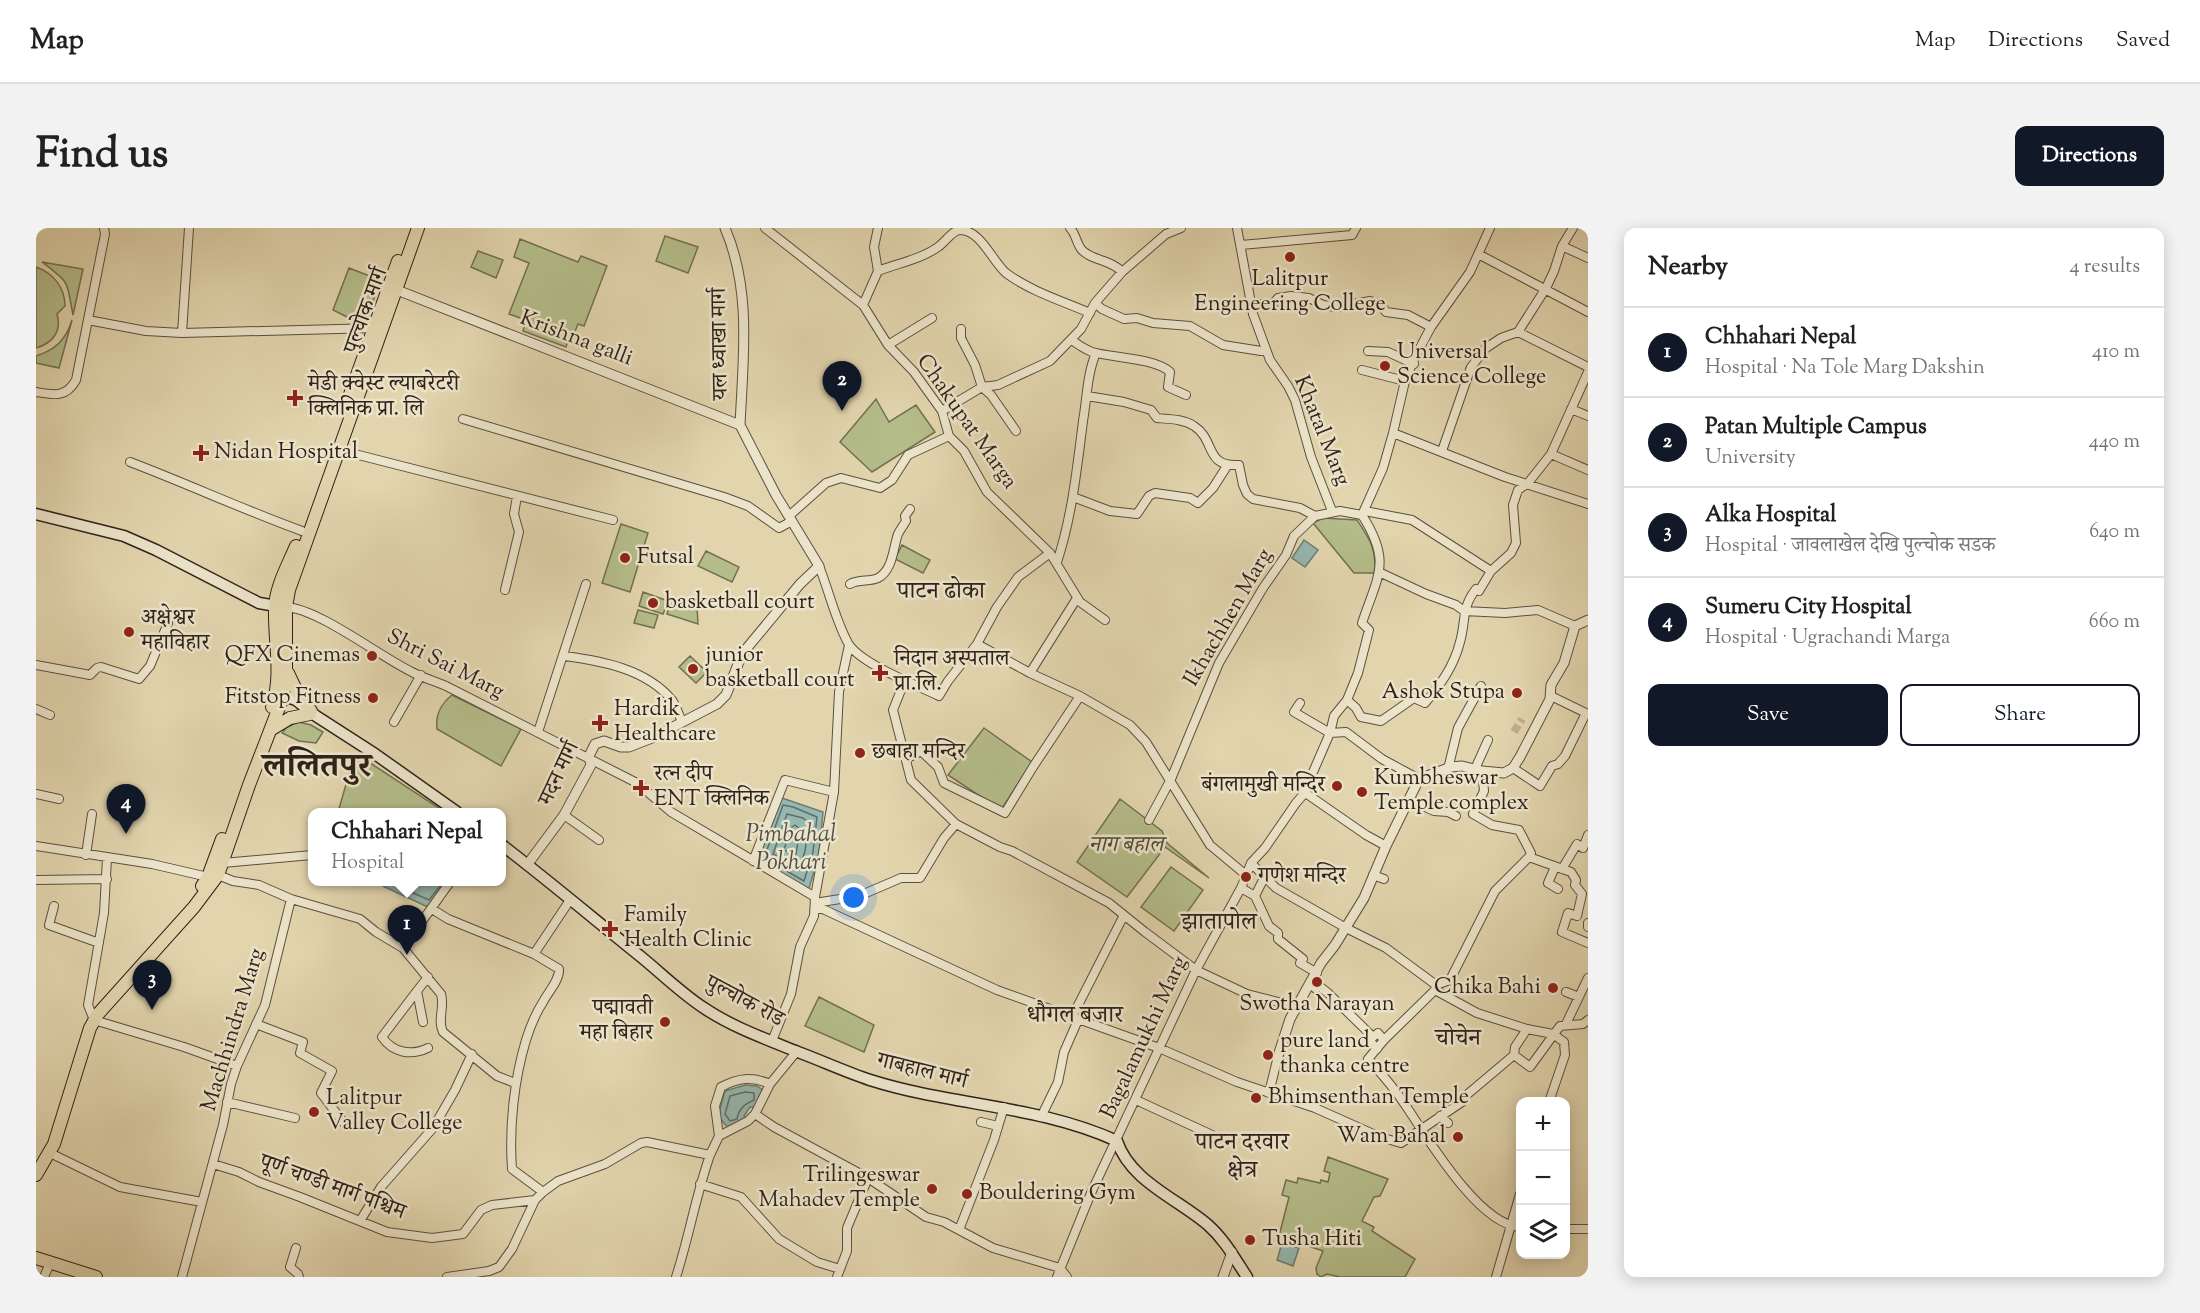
<!DOCTYPE html>
<meta charset="utf-8">
<style>
body{margin:0;font-family:"Sorts Mill Goudy","Noto Serif Devanagari",serif;background:#f2f2f2;color:#202124}
.controls{position:absolute;right:18px;bottom:18px;display:grid;overflow:hidden;border-radius:12px;box-shadow:0 3px 15px #0003}
.controls button{width:54px;height:54px;display:grid;place-items:center;padding:0;border:0;border-bottom:2px solid #e0e0e0;background:#fff;color:#202124;font:30px sans-serif}
.you{position:absolute;left:818px;top:670px;width:21px;height:21px;margin:-15px;border:4px solid #fff;border-radius:50%;background:#1a73e8;box-shadow:0 0 0 9px #1a73e833}
.badge{display:grid;place-items:center;width:39px;height:39px;border-radius:50%;background:#111827;color:#fff;font-size:20px;font-weight:700}
.pin{position:absolute;translate:-50% -50px;filter:drop-shadow(0 2px 3px #0008)}
.pin::after{content:'';position:absolute;top:32px;width:21px;height:18px;background:inherit;clip-path:polygon(0 0,100% 0,50% 100%)}
.popup{position:absolute;left:272px;top:580px;width:198px;height:78px;box-sizing:border-box;display:grid;place-content:center;border-radius:12px;background:#fff;filter:drop-shadow(0 2px 4px #0005);font-size:20px;white-space:nowrap;color:#757577}
.popup b{font-size:22px;color:#202124}
.popup::after{content:'';position:absolute;left:50%;top:100%;margin-left:-12px;border:12px solid transparent;border-top-color:#fff}
.list{margin:0;padding:0;list-style:none}
h2{display:flex;justify-content:space-between;align-items:center;height:78px;margin:0;padding:0 24px;font-size:26px}
h2 small{font-size:20px;font-weight:400;color:#757577}
.list li{display:grid;grid-template-columns:39px 1fr auto;gap:18px;align-items:center;box-sizing:border-box;height:90px;padding:0 24px;border-top:2px solid #e0e0e0}
.list b{display:block;font-size:22px;white-space:nowrap}
.list p{margin:0;font-size:20px;white-space:nowrap;color:#757577}
.list em{font-size:20px;font-style:normal;color:#757577}
.actions{display:flex;gap:12px;padding:18px 24px}
.actions a{flex:1;padding:14px 0;border:2px solid #111827;border-radius:12px;text-align:center;font-size:21px;color:#111827}
.actions .main{background:#111827;color:#fff}
.icon{flex:none;width:33px;height:33px;fill:none;stroke:currentColor;stroke-width:2;stroke-linecap:round;stroke-linejoin:round}
.map{position:relative;flex:none;width:1552px;height:1049px;overflow:hidden;border-radius:12px}
header{display:flex;align-items:center;gap:36px;box-sizing:border-box;height:84px;padding:0 30px;background:#fff;border-bottom:2px solid #e0e0e0}
header strong{font-size:28px}
nav{display:flex;gap:33px;margin-inline-start:auto;font-size:21px}
.intro{display:flex;align-items:center;justify-content:space-between;box-sizing:border-box;height:144px;padding:0 36px}
h1{margin:0;font-size:42px}
.button{padding:15px 27px;border-radius:12px;background:#111827;color:#fff;font-size:21px;font-weight:700}
main{display:flex;gap:36px;padding:0 36px}
aside{flex:1;background:#fff;border-radius:12px;box-shadow:0 3px 15px #0003}
.map>svg:first-child{display:block}
.green{fill:#b4bd8a;stroke:#727052;stroke-width:1.5}
.water{fill:#95b8b0;stroke:#6c7c74;stroke-width:1.5}
.lines{fill:none;stroke-linecap:round;stroke-linejoin:round}
.shore{stroke:#626d65;stroke-width:1.5}
.minor-tunnel{stroke:#beb190;stroke-width:8;stroke-dasharray:8 4;stroke-linecap:butt}
.minor-casing{stroke:#5c4f3f;stroke-width:10}
.tertiary-casing{stroke:#5c4f3f;stroke-width:11}
.secondary-casing{stroke:#2f221a;stroke-width:13}
.primary-casing{stroke:#2f221a;stroke-width:14}
.minor{stroke:#ece4ca;stroke-width:8}
.tertiary{stroke:#ece4ca;stroke-width:9}
.secondary{stroke:#ece4ca;stroke-width:10}
.primary{stroke:#e2d5ae;stroke-width:12}
.poi-dot{fill:#8f2418;stroke:#ece4ca;stroke-width:2}
.labels{text-anchor:middle;dominant-baseline:central;stroke-width:5;stroke-linejoin:round;paint-order:stroke}
.poi-label{font-size:22px;fill:#2f221a;stroke:#ece4ca;text-anchor:start}
.street-label{font-size:22px;fill:#2f221a;stroke:#ece4ca}
.park-label{font-size:22px;font-style:italic;fill:#504936;stroke:#ece4ca}
.neighbourhood-label{font-size:24px;fill:#2f221a;stroke:#ece4ca}
.water-label{font-size:24px;font-style:italic;fill:#4e4f47;stroke:#ece4ca}
.town-label{font-size:34px;font-weight:bold;fill:#2f221a;stroke:#ece4ca}
</style>
<header>
<strong>Map</strong>
<nav><a>Map</a><a>Directions</a><a>Saved</a></nav>
</header>
<div class="intro"><h1>Find us</h1><a class="button">Directions</a></div>
<main>
<div class="map">
<svg width="1552" height="1049" viewBox="0 0 1552 1049">
<rect width="100%" height="100%" fill="#e2d5ae"/>
<filter id="stains"><feTurbulence type="fractalNoise" baseFrequency=".00333" numOctaves="4"/><feColorMatrix values="0 0 0 0 .2 0 0 0 0 .09 0 0 0 0 .02 0 0 0 .5 -.17"/></filter>
<radialGradient id="worn" r=".72"><stop offset=".6" stop-color="#630" stop-opacity="0"/><stop offset="1" stop-color="#630" stop-opacity=".3"/></radialGradient>
<path class="green" d="M629,8L662,19L652,45L620,33Z
M484,11L542,34L545,28L571,38L548,98L542,96L536,111L533,110L530,119L487,103L490,92L473,86L493,35L478,29Z
M442,23L467,32L460,50L435,39Z
M6,34L47,41L37,87C30,52 35,56 6,34Z
M0,39C17,45 29,59 29,78L21,86C26,103 17,115 0,120Z
M313,40L344,52L331,92L326,93L317,89L315,91L297,82Z
M36,92L23,140L0,135V128C19,122 30,112 36,92Z
M840,171L853,194L880,177L899,204L836,244L804,214Z
M1287,290L1321,292C1333,310 1342,323 1338,345H1318L1277,295Z
M585,296L612,305L594,364L566,355Z
M866,317L894,332L887,345L859,331Z
M670,323L703,339L696,354L662,338Z
M607,364L632,373L627,386L603,378Z
M635,371L661,379L662,396L631,386Z
M602,382L622,387L618,400L598,395Z
M654,428L671,444L660,455L643,439Z
M416,467L485,501L465,538L401,501C399,486 405,476 416,467Z
M263,494L275,497L287,504L280,515L263,513L246,505L251,499Z
M948,500L996,534L965,582L912,547Z
M322,527L409,584H302L318,529Z
M1084,571L1126,603L1131,615L1173,650L1129,619L1091,669L1041,634Z
M1135,639L1167,662L1138,703L1105,679Z
M783,769L838,797L828,824L769,798Z
M1292,929L1352,951L1344,968L1338,969L1326,993L1338,999L1336,1003L1379,1031L1369,1049H1304L1291,1046L1285,1049L1281,1046L1280,1040L1287,1023L1243,1008L1253,969L1246,967L1250,952L1261,955L1262,950L1284,955L1285,952L1292,954L1294,945L1288,943Z"/>
<path class="water" d="M1268,312L1282,322L1269,339L1256,330Z
M743,569L787,584L783,626L772,664L720,633Z
M348,654H414L396,681L347,658Z
M709,857L721,858L728,863L721,879H714L708,888L710,893L694,902L682,888L689,863Z
M1246,1015L1263,1020L1257,1038L1241,1032Z"/>
<g class="lines">
<path class="shore" d="M747,577L757,579L781,589L777,624L768,653L728,630Z
M751,586L767,590L773,595L769,623L763,642L737,626Z
M759,597L764,601L760,626L756,628L748,621L756,599Z
M353,654L393,672L407,654
M709,864L718,865V872C709,876 703,880 701,891L694,893L689,886L694,868Z"/>
<path class="minor-tunnel" d="M1478,504L1486,491"/>
<g class="minor-casing">
<path id="minor" d="M729,0L827,77L852,117L878,144L906,183L913,208L928,223L951,264L1014,325L1044,374L1069,392
M1034,0C1040,6 1040,14 1045,21C1055,33 1075,31 1086,44
M1201,0L1217,86L1234,132L1252,158L1259,172L1275,229L1296,283
M1205,17L1316,7L1320,0
M1526,18L1552,30
M1444,27L1552,84
M842,43C863,35 885,31 902,19C909,14 917,2 924,2C945,2 956,33 970,45C994,63 1026,73 1054,85
M1059,75L1066,81L1088,91L1101,90L1117,95L1154,98L1187,117L1225,123L1229,122
M1215,76H1237L1242,70L1255,68L1273,70L1287,77L1300,79L1334,73L1344,76L1350,84L1372,87L1395,99
M827,77L842,43L838,19L842,0
M52,92L110,103L146,105L340,100
M925,101V110L939,137L946,159L955,167L980,203
M1482,104L1552,139
M146,105L153,0
M1036,112C1042,117 1049,121 1056,124C1077,130 1119,130 1134,144L1132,159L1150,167
M852,117L896,90
M1332,123L1352,124L1378,136
M1326,142L1369,153
M0,164C18,167 30,170 40,152L69,6L68,0
M1051,168L1088,174L1115,182L1121,190C1133,191 1148,191 1158,198C1180,212 1168,239 1203,237L1207,257L1211,266L1217,271L1264,280L1279,288L1304,283L1326,287
M1535,181L1552,188
M906,183L946,159L962,157L1014,133L1045,101L1059,75L1086,44L1130,6L1145,0
M427,191L688,269L712,278L743,300L756,293
M1357,205L1469,249L1552,276
M303,222L577,292
M1406,223L1435,139L1450,120L1465,110L1482,104L1510,60L1518,43L1526,18L1537,0
M1515,226L1552,242
M94,234C152,256 208,282 266,303
M1037,269L1074,283L1101,286L1113,268L1119,265L1154,270L1162,275L1177,260L1191,238
M1329,283L1376,292L1455,343
M1326,287L1347,240L1357,205L1369,153L1379,129L1395,99L1434,44L1454,0
M753,288L790,255L805,250L844,260L856,252L872,227L913,208
M1021,334C1036,289 1041,240 1047,193C1051,170 1051,146 1060,125
M783,338C793,363 799,391 812,415C824,436 881,457 903,468L912,453L941,416L994,445L1041,370
M1343,344L1390,366L1420,377L1428,383L1469,385L1502,382L1539,398
M814,356C823,351 834,354 842,350C857,342 857,320 862,306C864,302 867,298 870,293L869,288L874,281
M469,362L483,304L478,286L481,268
M250,379C283,381 343,428 376,444C387,450 399,453 410,458L601,555L635,584L779,669
M941,416L961,379L982,349L1014,325
M529,428C566,433 610,441 636,472C640,478 643,487 646,494
M0,437L54,447L61,440L65,439L103,451L114,438L132,395
M994,445L1044,468L1094,497L1110,514L1174,617L1210,647
M869,452L857,482L875,552L920,596L964,619L976,623L1073,675L1109,704L1160,742L1211,766L1242,774L1260,782
M1311,472L1320,480L1325,489L1345,493L1378,470L1389,475C1405,456 1418,438 1424,414C1430,394 1425,380 1440,361L1443,363L1455,343L1475,325L1480,315L1477,277L1482,262L1492,255L1515,226L1552,144
M1264,475L1258,484L1294,505
M0,481L14,487
M358,494L385,447
M502,504L550,356
M1294,505L1310,504L1346,531L1383,551
M870,531L885,523L902,539L908,555L969,585L997,539L1044,468
M1477,540L1504,558L1516,538L1522,536L1529,528L1550,485L1515,468
M1412,541L1422,500L1445,458
M1439,541L1452,512
M1446,543L1448,563L1437,586L1456,597L1483,602L1495,625L1493,629
M1268,564L1330,607L1350,618
M0,566L23,571
M1374,572L1398,583L1412,584L1420,588
M528,587L563,612
M1113,592L1135,551L1183,435L1227,360L1250,327L1258,308L1279,288
M0,618L116,636L172,649
M50,627L56,586
M1493,629L1535,644L1540,652L1539,657L1546,666L1541,688L1532,685L1526,704L1552,715
M71,630L68,685L52,777L58,792L148,819L201,838
M717,633L749,552L798,564
M187,635L276,627
M1215,635L1240,660L1310,700L1350,720L1400,757L1399,762L1441,785L1491,801
M1519,639L1512,655L1522,661
M1526,641L1541,616L1547,620L1552,607
M182,647L197,653L223,657L255,671L324,691L340,704L367,720L414,654
M1337,647L1348,651
M0,652L71,651
M1219,668L1229,648
M779,675L823,668L865,650H884L908,610L920,596
M18,678L13,697L63,715
M779,679L789,682L961,762L1123,820L1201,854L1279,880L1344,909L1365,915L1426,874L1427,870L1478,827
M396,681L412,691L498,726L523,741C524,752 512,764 507,774C500,785 494,799 490,812C478,852 473,899 476,941L507,964
M1552,695V699
M367,720L405,766C409,779 401,792 407,804L461,848L479,855
M498,726L534,672
M1281,745L1264,735L1267,731L1242,711V705L1233,698L1219,668L1205,660L1215,635L1229,620L1260,575L1267,567L1294,505L1298,488L1311,472L1322,445L1333,402L1326,395C1342,347 1356,334 1326,287
M1275,757L1280,761L1283,758L1292,765L1337,809L1342,805L1348,812
M1400,757L1414,752L1459,663L1493,629
M1399,762L1348,812L1332,831C1346,846 1359,861 1370,878C1392,911 1443,997 1484,999
M381,763L346,809C357,825 375,828 392,820
M1530,764L1543,769
M1036,789L1088,687
M387,794L381,763L392,749
M220,796L267,814L264,825L296,843L285,865L307,894
M1530,796L1552,750
M1337,809L1333,812L1341,821
M736,813L755,766L764,719L778,688L779,669L798,564L803,464L813,417
M1478,827L1479,819L1491,801L1517,806L1528,814L1529,827L1513,874
M1478,827L1494,839L1524,798L1547,796L1552,792
M1233,865L1242,828
M1100,872L1176,907
M191,874L259,890
M719,886L738,899L832,950L890,989L908,994L957,1020L1024,1040L1031,1049
M1006,887L1022,854L1028,824L1042,792
M1404,888L1412,895
M945,894L962,898
M683,908L679,878L685,859C702,850 716,848 734,856
M14,925L84,959L166,974
M177,936L203,944L223,954L264,969L351,1004L396,1010L427,1006L445,982L456,977L499,972
M664,956L705,969L743,1011L781,1034L804,1041
M324,993L345,959L397,900L419,862L436,826
M1530,1001H1552
M923,1002L958,912L968,879
M260,1020L254,1039L262,1046L263,1049
M8,1049L14,1035
M146,1049L187,897L195,856L201,838L229,777L255,671
M411,1049L453,1043L463,1039L476,1021L499,972L507,964L522,953L569,936L605,915L611,914L674,927L683,908L712,893L719,886L734,856L761,823
M640,1049C653,1009 660,967 674,927
M801,1049L811,1023V1000L832,950
M1021,1049L1055,965L1160,742L1205,660
M1460,1049L1484,966"/>
</g>
<g class="tertiary-casing">
<path id="tertiary" d="M689,0C716,63 707,131 704,197
M361,62L704,197
M491,637L528,587L555,537L553,528L559,516L568,513L585,519H593L616,510L681,476L690,467L706,426L764,356L783,338L740,267L704,197
M1242,828L1254,791L1285,735L1299,717L1328,670L1350,618L1383,551L1415,539L1426,538L1446,543L1468,545L1477,540L1484,529L1514,471L1515,457L1528,435L1539,398L1552,392
M1187,1049L1196,1024"/>
</g>
<g class="secondary-casing">
<path id="secondary" d="M0,286L88,308L120,322L223,375L246,379
M239,470L251,469L260,472L280,488L339,526L421,584
M466,617C513,653 558,691 604,728C625,745 645,765 668,780C696,799 730,811 762,824C786,833 810,844 834,852C916,878 1002,877 1081,913C1094,953 1142,971 1172,997C1189,1012 1199,1031 1211,1049"/>
</g>
<g class="primary-casing">
<path id="primary" d="M312,172L362,33
M252,445L261,464L275,483
M236,479C247,447 238,414 239,381C239,360 252,337 260,318
M236,501L254,490L274,486
M166,658L172,649L186,611
M0,947L18,916L54,800L62,786L158,679L182,647L213,557L247,469L250,441V379L253,362L382,0
M0,1030L60,1049"/>
</g>
<use href="#minor" class="minor"/>
<use href="#tertiary" class="tertiary"/>
<use href="#secondary" class="secondary"/>
<use href="#primary" class="primary"/>
</g>
<g class="poi-dot">
<circle cx="1254" cy="29" r="6"/>
<circle cx="1349" cy="138" r="6"/>
<path d="M256 161h6v6h6v6h-6v6h-6v-6h-6v-6h6z"/>
<path d="M162 216h6v6h6v6h-6v6h-6v-6h-6v-6h6z"/>
<circle cx="589" cy="330" r="6"/>
<circle cx="617" cy="375" r="6"/>
<circle cx="93" cy="404" r="6"/>
<circle cx="336" cy="428" r="6"/>
<circle cx="657" cy="441" r="6"/>
<path d="M841 436h6v6h6v6h-6v6h-6v-6h-6v-6h6z"/>
<circle cx="1481" cy="465" r="6"/>
<circle cx="337" cy="470" r="6"/>
<path d="M561 486h6v6h6v6h-6v6h-6v-6h-6v-6h6z"/>
<circle cx="824" cy="525" r="6"/>
<circle cx="1301" cy="558" r="6"/>
<path d="M602 551h6v6h6v6h-6v6h-6v-6h-6v-6h6z"/>
<circle cx="1326" cy="564" r="6"/>
<circle cx="1210" cy="649" r="6"/>
<path d="M571 692h6v6h6v6h-6v6h-6v-6h-6v-6h6z"/>
<circle cx="1281" cy="754" r="6"/>
<circle cx="1517" cy="760" r="6"/>
<circle cx="629" cy="794" r="6"/>
<circle cx="1232" cy="827" r="6"/>
<circle cx="1220" cy="870" r="6"/>
<circle cx="278" cy="884" r="6"/>
<circle cx="1422" cy="909" r="6"/>
<circle cx="896" cy="961" r="6"/>
<circle cx="931" cy="966" r="6"/>
<circle cx="1214" cy="1012" r="6"/>
</g>
<g class="labels">
<g class="poi-label">
<text x="1254" y="52" text-anchor="middle">Lalitpur<tspan x="1254" dy="25">Engineering College</tspan></text>
<text x="1361" y="125">Universal<tspan x="1361" dy="25">Science College</tspan></text>
<text x="272" y="157">मेडी क्वेस्ट ल्याबरेटरी<tspan x="272" dy="25">क्लिनिक प्रा. लि</tspan></text>
<text x="178" y="225">Nidan Hospital</text>
<text x="601" y="330">Futsal</text>
<text x="629" y="375">basketball court</text>
<text x="105" y="391">अक्षेश्वर<tspan x="105" dy="25">महाविहार</tspan></text>
<text x="324" y="428" text-anchor="end">QFX Cinemas</text>
<text x="669" y="428">junior<tspan x="669" dy="25">basketball court</tspan></text>
<text x="858" y="432">निदान अस्पताल<tspan x="858" dy="25">प्रा.लि.</tspan></text>
<text x="1469" y="465" text-anchor="end">Ashok Stupa</text>
<text x="325" y="470" text-anchor="end">Fitstop Fitness</text>
<text x="578" y="482">Hardik<tspan x="578" dy="25">Healthcare</tspan></text>
<text x="836" y="525">छबाहा मन्दिर</text>
<text x="618" y="547">रत्न दीप<tspan x="618" dy="25">ENT क्लिनिक</tspan></text>
<text x="1338" y="551">Kumbheswar<tspan x="1338" dy="25">Temple complex</tspan></text>
<text x="1289" y="558" text-anchor="end">बंगलामुखी मन्दिर</text>
<text x="1222" y="649">गणेश मन्दिर</text>
<text x="588" y="688">Family<tspan x="588" dy="25">Health Clinic</tspan></text>
<text x="1505" y="760" text-anchor="end">Chika Bahi</text>
<text x="1281" y="777" text-anchor="middle">Swotha Narayan</text>
<text x="617" y="781" text-anchor="end">पद्मावती<tspan x="617" dy="25">महा बिहार</tspan></text>
<text x="1244" y="814">pure land<tspan x="1244" dy="25">thanka centre</tspan></text>
<text x="1232" y="870">Bhimsenthan Temple</text>
<text x="290" y="871">Lalitpur<tspan x="290" dy="25">Valley College</tspan></text>
<text x="1410" y="909" text-anchor="end">Wam Bahal</text>
<text x="884" y="948" text-anchor="end">Trilingeswar<tspan x="884" dy="25">Mahadev Temple</tspan></text>
<text x="943" y="966">Bouldering Gym</text>
<text x="1226" y="1012">Tusha Hiti</text>
</g>
<g class="street-label">
<text transform="translate(331 83) rotate(-70)">पुल्चोक मार्ग</text>
<text transform="translate(540 111) rotate(21)">Krishna galli</text>
<text transform="translate(685 116) rotate(-91)">यल ध्वाखा मार्ग</text>
<text transform="translate(930 194) rotate(55)">Chakupat Marga</text>
<text transform="translate(1285 203) rotate(68)">Khatal Marg</text>
<text transform="translate(1193 390) rotate(-60)">Ikhachhen Marg</text>
<text transform="translate(409 437) rotate(27)">Shri Sai Marg</text>
<text transform="translate(524 546) rotate(-65)">मदन मार्ग</text>
<text transform="translate(708 774) rotate(28)">पुल्चोक रोड</text>
<text transform="translate(198 802) rotate(-73)">Machhindra Marg</text>
<text transform="translate(1109 810) rotate(-65)">Bagalamukhi Marg</text>
<text transform="translate(886 844) rotate(14)">गाबहाल मार्ग</text>
<text transform="translate(296 960) rotate(20)">पूर्ण चण्डी मार्ग पश्चिम</text>
</g>
<g class="park-label">
<text x="1090" y="618">नाग बहाल</text>
</g>
<g class="neighbourhood-label">
<text x="905" y="364">पाटन ढोका</text>
<text x="1183" y="695">झातापोल</text>
<text x="1039" y="788">धौगल बजार</text>
<text x="1422" y="811">चोचेन</text>
<text x="1206" y="915">पाटन दरवार<tspan x="1206" dy="28">क्षेत्र</tspan></text>
</g>
<g class="water-label">
<text x="755" y="607">Pimbahal<tspan x="755" dy="28">Pokhari</tspan></text>
</g>
<g class="town-label">
<text x="281" y="539">ललितपुर</text>
</g>
</g>
<rect width="100%" height="100%" filter="url(#stains)"/>
<rect width="100%" height="100%" fill="url(#worn)"/>
</svg>
<div class="controls">
<button>+</button>
<button>−</button>
<button><svg class="icon" aria-label="layers" viewBox="0 0 24 24"><path d="M12 4l9 5-9 5-9-5zM3 14l9 5 9-5"/></svg></button>
</div>
<div class="you"></div>
<div class="pin badge" style="left:371px;top:727px">1</div>
<div class="popup"><b>Chhahari Nepal</b>Hospital</div>
<div class="pin badge" style="left:806px;top:183px">2</div>
<div class="pin badge" style="left:116px;top:782px">3</div>
<div class="pin badge" style="left:90px;top:606px">4</div>
</div>
<aside>
<h2>Nearby<small>4 results</small></h2>
<ul class="list">
<li><span class="badge">1</span><div><b>Chhahari Nepal</b><p>Hospital · Na Tole Marg Dakshin</p></div><em>410 m</em></li>
<li><span class="badge">2</span><div><b>Patan Multiple Campus</b><p>University</p></div><em>440 m</em></li>
<li><span class="badge">3</span><div><b>Alka Hospital</b><p>Hospital · जावलाखेल देखि पुल्चोक सडक</p></div><em>640 m</em></li>
<li><span class="badge">4</span><div><b>Sumeru City Hospital</b><p>Hospital · Ugrachandi Marga</p></div><em>660 m</em></li>
</ul>
<div class="actions"><a class="main">Save</a><a>Share</a></div>
</aside>
</main>
